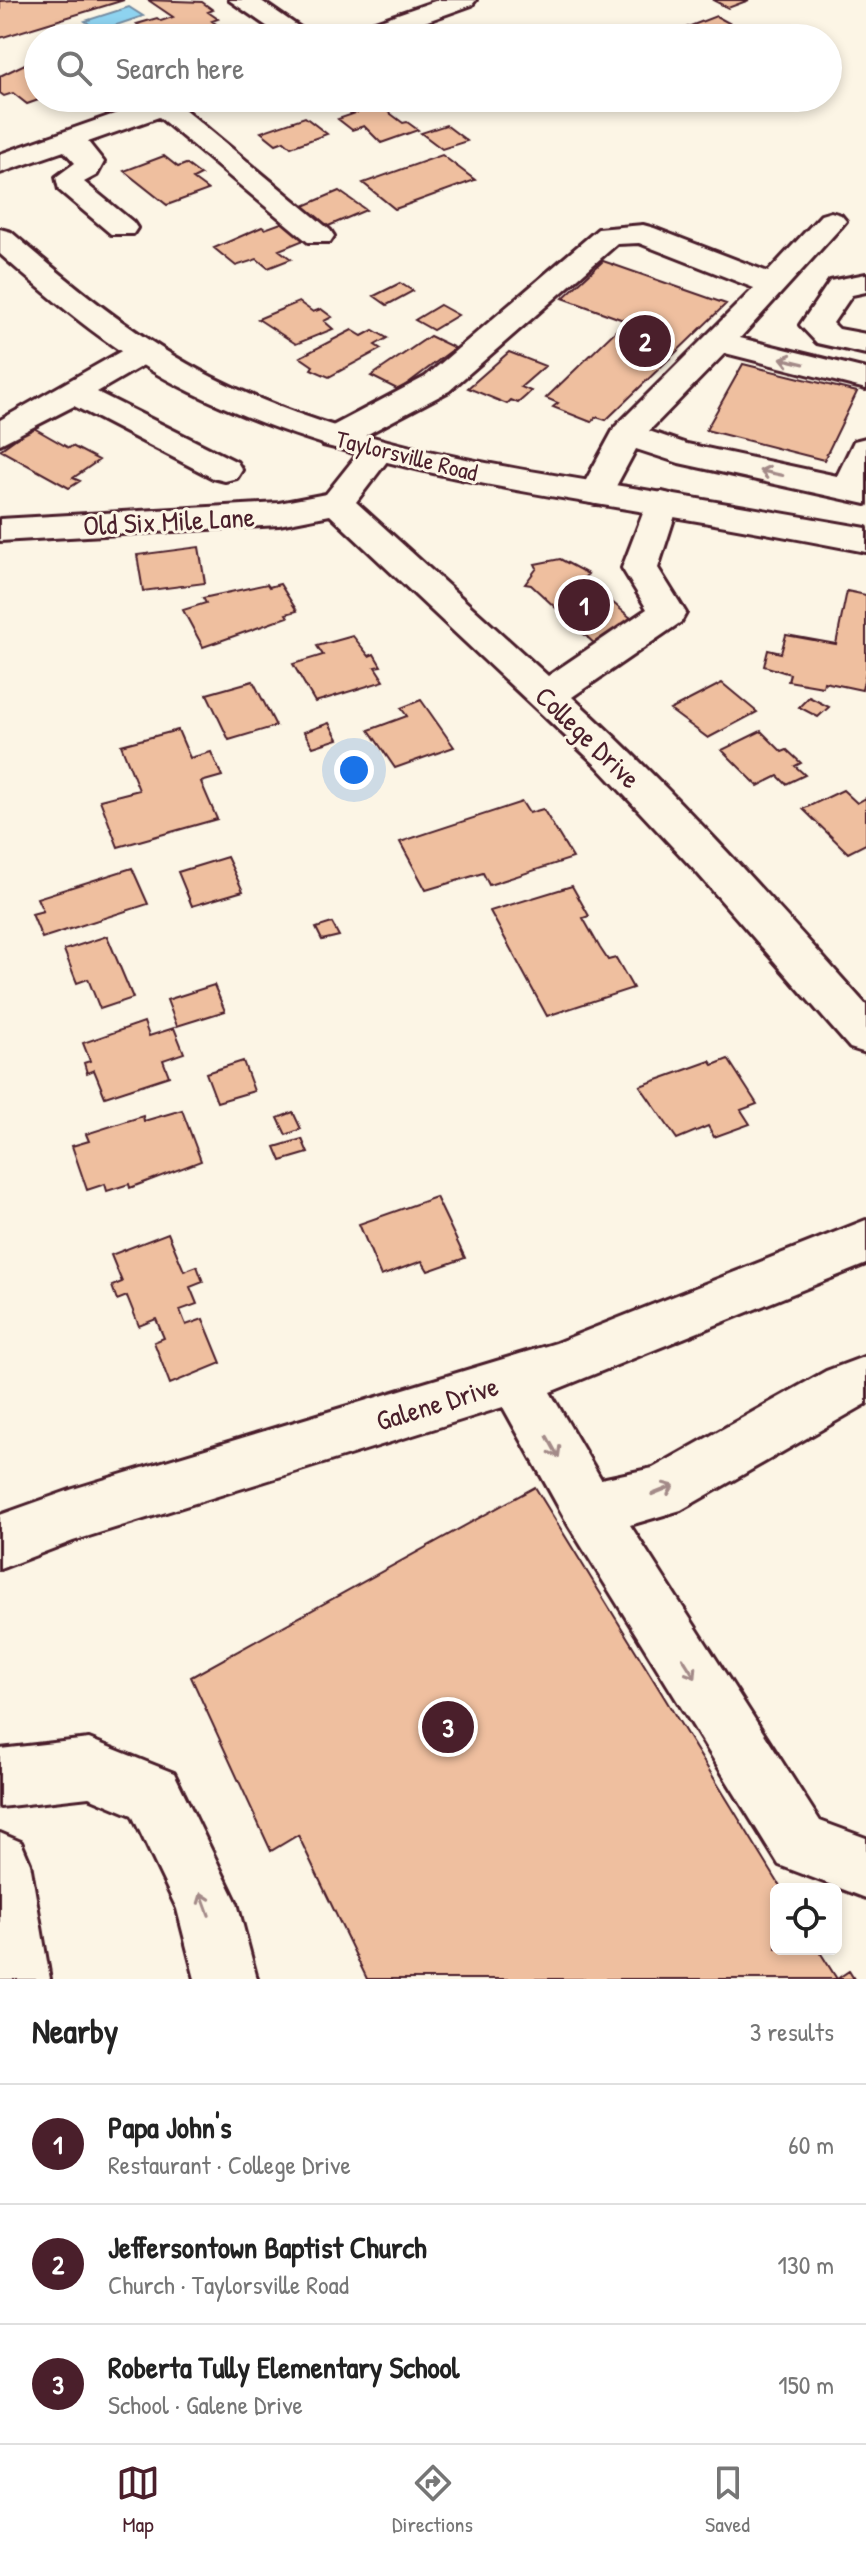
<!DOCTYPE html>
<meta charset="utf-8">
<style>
body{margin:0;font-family:"Patrick Hand",sans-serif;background:#f6f6f6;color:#222}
.controls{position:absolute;right:24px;bottom:24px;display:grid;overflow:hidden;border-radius:12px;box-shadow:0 4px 12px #0003}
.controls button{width:72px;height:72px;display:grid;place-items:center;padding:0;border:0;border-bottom:2px solid #e0e0e0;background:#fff;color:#222;font:40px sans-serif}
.you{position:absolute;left:354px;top:770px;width:28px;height:28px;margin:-20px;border:6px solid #fff;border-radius:50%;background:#1a73e8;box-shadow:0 0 0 12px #1a73e833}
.badge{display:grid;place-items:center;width:52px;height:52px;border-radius:50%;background:#4a1f2b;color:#fff;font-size:26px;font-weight:700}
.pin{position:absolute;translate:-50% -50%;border:4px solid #fff;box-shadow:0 2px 8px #0006}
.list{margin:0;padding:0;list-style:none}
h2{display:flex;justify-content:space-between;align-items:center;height:104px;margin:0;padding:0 32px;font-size:34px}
h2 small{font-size:26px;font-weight:400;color:#767676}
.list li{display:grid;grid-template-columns:52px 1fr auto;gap:24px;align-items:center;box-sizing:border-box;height:120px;padding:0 32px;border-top:2px solid #e0e0e0}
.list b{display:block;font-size:30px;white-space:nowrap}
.list p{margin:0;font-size:26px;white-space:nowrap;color:#767676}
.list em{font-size:26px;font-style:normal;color:#767676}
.icon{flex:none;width:44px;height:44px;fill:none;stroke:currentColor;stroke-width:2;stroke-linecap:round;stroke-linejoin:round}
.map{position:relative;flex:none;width:866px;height:1979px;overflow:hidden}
.search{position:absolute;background:#fff;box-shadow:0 4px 12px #0003;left:24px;right:24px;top:24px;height:88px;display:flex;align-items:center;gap:20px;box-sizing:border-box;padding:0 28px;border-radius:44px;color:#767676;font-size:30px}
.sheet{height:464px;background:#fff}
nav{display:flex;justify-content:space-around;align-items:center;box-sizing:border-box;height:112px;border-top:2px solid #e0e0e0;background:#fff;font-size:22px;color:#767676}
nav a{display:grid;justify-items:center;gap:4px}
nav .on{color:#4a1f2b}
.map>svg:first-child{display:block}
.water{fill:#8ed3f0;stroke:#738ba1;stroke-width:2}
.building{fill:#efbf9f;stroke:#4a1f2b;stroke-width:2}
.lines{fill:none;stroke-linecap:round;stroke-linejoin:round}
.minor-casing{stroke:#4a1f2b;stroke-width:6}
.major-casing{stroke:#4a1f2b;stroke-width:6}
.minor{fill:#fcf5e5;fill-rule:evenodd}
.major{fill:#fcf5e5;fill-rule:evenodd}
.oneway{stroke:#a38a88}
.labels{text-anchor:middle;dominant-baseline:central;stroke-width:6;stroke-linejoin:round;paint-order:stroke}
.far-street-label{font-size:24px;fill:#4a1f2b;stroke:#fcf5e5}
.street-label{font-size:28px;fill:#4a1f2b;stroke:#fcf5e5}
</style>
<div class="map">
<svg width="866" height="1979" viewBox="0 0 866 1979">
<rect width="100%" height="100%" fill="#fcf5e5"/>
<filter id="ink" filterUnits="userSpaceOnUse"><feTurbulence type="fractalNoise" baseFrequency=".0125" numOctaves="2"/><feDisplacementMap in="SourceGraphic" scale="16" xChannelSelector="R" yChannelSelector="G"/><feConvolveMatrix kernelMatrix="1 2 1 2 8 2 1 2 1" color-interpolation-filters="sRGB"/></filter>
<g filter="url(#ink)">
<path class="water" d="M129,7L143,16L99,31L85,21Z"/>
<path class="building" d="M14,0H124L0,38V1Z
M148,0L202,2L213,10L208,12L218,19L212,21L220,27L204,33L212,38H98L141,27L137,24L157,18L161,21L173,17Z
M713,0H749L728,8Z
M716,16L742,30L722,38H708L688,27Z
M27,63H38V98H44L27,104L13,93L4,96L0,93V76Z
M379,105L403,123L407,122L418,130L381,143L364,126L352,130L338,119Z
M305,117L327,134L291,147L284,141L276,144L261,132Z
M446,125L467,141L442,149L421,133Z
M442,155L475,180L395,209L363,183Z
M164,156L178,167L186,164L201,175L193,179L208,190L167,205L124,171Z
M339,191L366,210L326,227L299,208Z
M284,222L304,240L279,250L291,259L268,268L257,259L236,266L214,248L262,227L265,229Z
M603,261L726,304L606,420L596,417L591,422L553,407L558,403L546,398L626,321L563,298Z
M400,283L413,291L387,305L374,296Z
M299,302L313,312L321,309L332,317L324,321L333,329L296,344L258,319Z
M440,305L458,315L433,330L415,320Z
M352,330L362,336L373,330L387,338L375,345L381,349L329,377L311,369L313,366L300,357Z
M430,336L455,348L399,390L371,376Z
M509,352L545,366L521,387L531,391L526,396L518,403L511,400L507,404L468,388Z
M743,364L857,392L824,460L706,430Z
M32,427L69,448L72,446L99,460L73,478L80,481L69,488L0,450Z
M199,547L205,583L143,591L137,555Z
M560,559L588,574L584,578L639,625L597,646L531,585L525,584L537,568L535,564Z
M267,584L269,587L280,584L297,611L286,614L288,617L203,647L183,610L206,603L203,598Z
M847,591L866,595V671L862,690L824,682L823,687L788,681L790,674L764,666L768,650L781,653L786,635L836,644Z
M353,636L369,656L374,654L381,666L375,667L384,681L315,702L293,664L323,655L317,646Z
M253,681L276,726L229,740L207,694Z
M722,683L757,712L708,738L670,710Z
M809,697L829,707L818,717L799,707Z
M421,700L454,747L395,768L369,730L407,716L401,708Z
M329,723L338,739L313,747L304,732Z
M178,730L190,758L211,752L222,776L201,782L217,819L118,847L100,800L139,790L121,745Z
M761,731L782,752L787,750L801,763L795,766L805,775L786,784L778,776L758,786L722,750Z
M843,790L857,803L866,798V844L848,853L803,809Z
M522,802L529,813L543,809L573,858L489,885L483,873L426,890L400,842Z
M227,857L243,891L192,906L178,872Z
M132,868L148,904L42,938L32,914L43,911L37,898Z
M572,886L589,916L583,918L600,948L608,960L616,958L633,988L547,1016L490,911Z
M332,923L339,936L322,940L316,928Z
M107,936L133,998L100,1009L88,979L77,983L64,950Z
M214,985L225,1011L177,1026L167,1000Z
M144,1022L149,1036L174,1028L184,1053L163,1060L169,1076L105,1097L94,1070L87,1073L84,1063L90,1061L83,1043Z
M728,1059L757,1104L741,1110L750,1124L714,1137L708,1126L677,1139L640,1086L710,1061L713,1065Z
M243,1061L254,1091L217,1102L206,1073Z
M182,1110L201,1161L130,1188L129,1184L107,1191L105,1184L87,1190L72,1146L89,1141L86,1134L143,1116L144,1121Z
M293,1112L301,1129L286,1135L278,1118Z
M302,1139L308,1153L281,1161L275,1147Z
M436,1197L465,1258L428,1271L422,1261L381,1276L359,1224Z
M168,1233L184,1271L197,1266L203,1282L190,1287L197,1304L180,1310L186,1325L203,1319L221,1363L170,1384L154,1342L164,1338L156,1319L139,1326L127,1296L117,1300L112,1286L122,1282L111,1255Z
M535,1487L782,1889H776V1949H818L837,1979L849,1971L854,1979H367L298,1835L271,1851L191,1677Z"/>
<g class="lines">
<g class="minor-casing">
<path id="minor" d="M229,0H260L315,38H284Z
M438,0H476L472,5L380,38H342L346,32Z
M160,98H200L196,104L183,108L330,230L334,236L330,242H308L159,117L88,142L104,162L97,175L84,182L133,222L137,228L133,234H111L59,190L56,177L75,163L64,151L0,173V154Z
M831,212L841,215L846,221L841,227L740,338L866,369V389L725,353L649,431L687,444L837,476L854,441L866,438V504L679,463L636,449L608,501L596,504L584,501L579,493L615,427L754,288L639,243L617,244L449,391L347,445L335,448L323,445L318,438L323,431L425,377L598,229L643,225L654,228L768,272L821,215Z
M866,274V292L852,295L833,323L839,329L866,334V354L817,343L800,325L830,281Z
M143,342L154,345L159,352L154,359L97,392L237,462L242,470L237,478L225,481L213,478L74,406L0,444V420L132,345Z
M377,442L389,445L394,452L356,502L548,676L647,609L622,568L650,495L662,492L674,495L679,503L658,568L686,613L681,622L572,697C677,793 771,899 866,1005V1053L850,1048L699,875L597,766L330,515L279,525L0,541V519L279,503L326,494L365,445Z
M866,1220V1264L550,1392L601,1479L653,1468L826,1371L866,1356V1404L681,1510L630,1525L820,1821L866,1838V1898L779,1865L569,1526L503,1407L73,1541L0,1569V1515L73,1489L556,1343Z
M89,1739L174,1773L237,1903L257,1979H195L177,1909L132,1815L89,1797L0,1807V1749Z
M0,1833L21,1842L30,1863L50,1979H0Z"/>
</g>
<g class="major-casing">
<path id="major" d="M0,229L11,232C74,286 137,339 212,377C341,442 485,464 627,487C707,500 786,514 866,528V552C789,537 711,523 633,510C482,485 330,460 191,392C119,357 59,306 0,254Z"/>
</g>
<use href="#minor" class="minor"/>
<use href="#major" class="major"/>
</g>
<defs><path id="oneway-shaft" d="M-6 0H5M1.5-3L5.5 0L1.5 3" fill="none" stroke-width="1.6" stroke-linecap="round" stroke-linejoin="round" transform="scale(2)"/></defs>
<g class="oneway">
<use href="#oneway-shaft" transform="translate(792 361) rotate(-166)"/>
<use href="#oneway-shaft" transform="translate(771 473) rotate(-168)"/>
<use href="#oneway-shaft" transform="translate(553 1447) rotate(61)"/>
<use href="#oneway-shaft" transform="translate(663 1490) rotate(-22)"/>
<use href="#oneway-shaft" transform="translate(689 1668) rotate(58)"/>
<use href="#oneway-shaft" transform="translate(205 1904) rotate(-110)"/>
</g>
</g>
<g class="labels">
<g class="far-street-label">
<text transform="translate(407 455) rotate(14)">Taylorsville Road</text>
</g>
<g class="street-label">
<text transform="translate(169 521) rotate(-3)">Old Six Mile Lane</text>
<text transform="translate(588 737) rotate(44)">College Drive</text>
<text transform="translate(437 1403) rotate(-17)">Galene Drive</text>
</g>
</g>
</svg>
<div class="controls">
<button><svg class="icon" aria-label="locate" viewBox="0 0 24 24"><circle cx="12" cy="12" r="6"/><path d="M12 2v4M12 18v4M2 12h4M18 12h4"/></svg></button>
</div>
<div class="you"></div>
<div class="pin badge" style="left:584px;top:605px">1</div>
<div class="pin badge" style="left:645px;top:341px">2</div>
<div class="pin badge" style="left:448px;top:1727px">3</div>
<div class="search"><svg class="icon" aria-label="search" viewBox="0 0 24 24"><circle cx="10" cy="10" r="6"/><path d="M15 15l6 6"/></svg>Search here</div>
</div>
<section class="sheet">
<h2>Nearby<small>3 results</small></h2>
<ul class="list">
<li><span class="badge">1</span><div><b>Papa John's</b><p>Restaurant · College Drive</p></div><em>60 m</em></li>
<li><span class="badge">2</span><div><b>Jeffersontown Baptist Church</b><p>Church · Taylorsville Road</p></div><em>130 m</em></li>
<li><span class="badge">3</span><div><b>Roberta Tully Elementary School</b><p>School · Galene Drive</p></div><em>150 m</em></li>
</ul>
</section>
<nav>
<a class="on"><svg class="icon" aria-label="map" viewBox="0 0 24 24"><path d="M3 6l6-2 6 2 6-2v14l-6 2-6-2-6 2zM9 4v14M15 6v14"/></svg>Map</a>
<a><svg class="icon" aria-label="directions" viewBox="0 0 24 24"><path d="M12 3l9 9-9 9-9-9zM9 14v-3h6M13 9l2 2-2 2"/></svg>Directions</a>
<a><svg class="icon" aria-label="saved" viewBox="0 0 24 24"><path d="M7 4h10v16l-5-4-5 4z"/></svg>Saved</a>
</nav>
